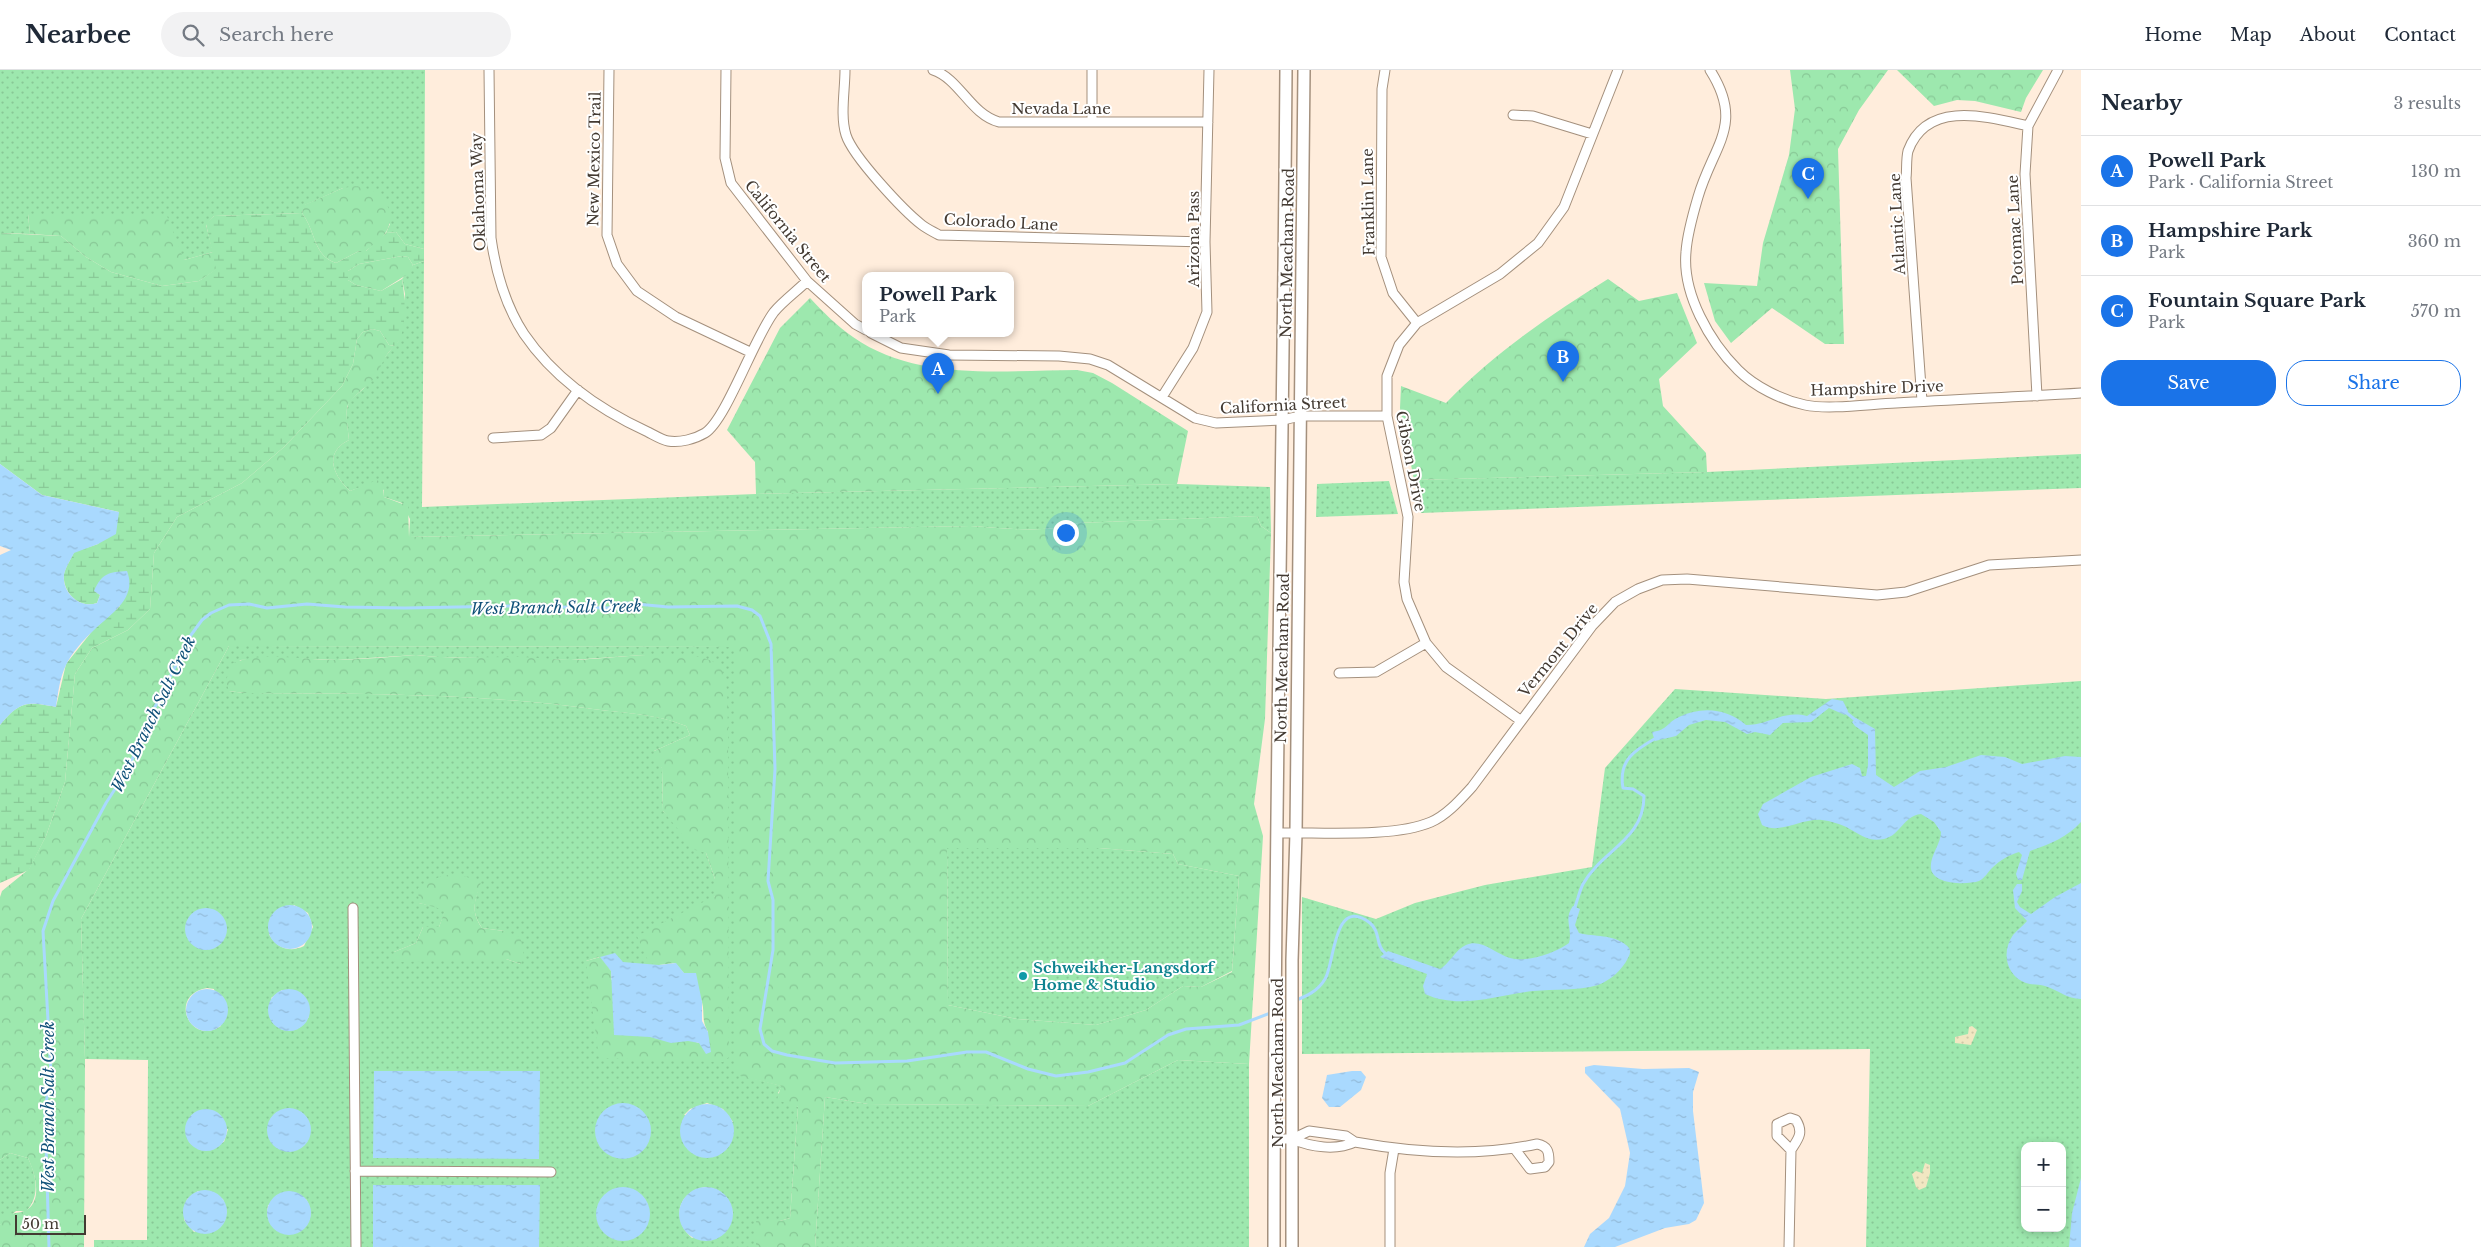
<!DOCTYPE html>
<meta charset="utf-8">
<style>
body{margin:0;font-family:"Libre Baskerville",serif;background:#f2f2f3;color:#1f2937}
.controls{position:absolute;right:15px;bottom:15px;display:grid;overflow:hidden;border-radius:10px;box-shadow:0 2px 8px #0003}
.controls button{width:45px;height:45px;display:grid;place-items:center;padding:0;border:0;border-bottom:1px solid #e0e1e3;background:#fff;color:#1f2937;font:25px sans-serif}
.scale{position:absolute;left:15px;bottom:12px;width:71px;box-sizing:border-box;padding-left:5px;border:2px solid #433a32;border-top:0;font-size:14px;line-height:18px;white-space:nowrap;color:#433a32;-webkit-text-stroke:4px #fff;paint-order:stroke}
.you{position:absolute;left:1065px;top:462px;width:18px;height:18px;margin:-12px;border:4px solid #fff;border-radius:50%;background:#1a73e8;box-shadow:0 0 0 8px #1a73e833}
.badge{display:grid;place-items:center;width:32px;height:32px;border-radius:50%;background:#1a73e8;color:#fff;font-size:16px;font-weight:700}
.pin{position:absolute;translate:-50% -41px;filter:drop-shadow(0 1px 2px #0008)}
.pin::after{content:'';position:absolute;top:26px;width:18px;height:15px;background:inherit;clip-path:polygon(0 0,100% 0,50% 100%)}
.popup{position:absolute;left:862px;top:202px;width:152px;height:65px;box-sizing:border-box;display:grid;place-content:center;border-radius:10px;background:#fff;filter:drop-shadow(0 1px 4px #0005);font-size:16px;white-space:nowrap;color:#747a83}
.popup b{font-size:19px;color:#1f2937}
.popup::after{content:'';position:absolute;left:50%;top:100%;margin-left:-10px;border:10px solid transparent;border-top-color:#fff}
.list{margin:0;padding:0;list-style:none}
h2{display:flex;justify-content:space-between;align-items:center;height:65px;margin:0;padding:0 20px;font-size:21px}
h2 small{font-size:16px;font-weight:400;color:#747a83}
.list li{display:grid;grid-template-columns:32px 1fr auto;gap:15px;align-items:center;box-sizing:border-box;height:70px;padding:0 20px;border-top:1px solid #e0e1e3}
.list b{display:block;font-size:19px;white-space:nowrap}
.list p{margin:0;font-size:16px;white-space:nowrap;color:#747a83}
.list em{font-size:16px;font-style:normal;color:#747a83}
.actions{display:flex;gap:10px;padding:15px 20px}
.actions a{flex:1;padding:11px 0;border:1px solid #1a73e8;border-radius:20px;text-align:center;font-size:18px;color:#1a73e8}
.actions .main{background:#1a73e8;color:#fff}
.icon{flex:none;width:28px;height:28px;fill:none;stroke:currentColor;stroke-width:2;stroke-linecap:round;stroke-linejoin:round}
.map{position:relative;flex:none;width:2081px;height:1177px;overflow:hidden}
header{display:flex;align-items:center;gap:30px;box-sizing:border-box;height:70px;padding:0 25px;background:#fff;border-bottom:1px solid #e0e1e3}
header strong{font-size:24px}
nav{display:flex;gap:28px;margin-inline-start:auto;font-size:18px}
.search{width:350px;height:45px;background:#f2f2f3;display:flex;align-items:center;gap:12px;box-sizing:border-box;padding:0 18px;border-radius:28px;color:#747a83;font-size:19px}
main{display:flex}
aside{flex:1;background:#fff}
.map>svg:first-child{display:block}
.grass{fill:url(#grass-dots);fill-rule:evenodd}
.forest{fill:url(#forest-crowns);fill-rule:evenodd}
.wetland{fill:url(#wetland-marsh)}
.sand{fill:url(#sand-dots)}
.water{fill:url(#water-ripples)}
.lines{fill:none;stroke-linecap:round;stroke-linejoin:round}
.stream{stroke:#a9d9fe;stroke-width:3}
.minor-casing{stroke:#a4907d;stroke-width:11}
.secondary-casing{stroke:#a4907d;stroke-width:14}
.minor{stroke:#fff;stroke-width:9}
.secondary{stroke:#fff;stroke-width:11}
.culture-dot{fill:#0f9aa8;stroke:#fff;stroke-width:2}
.labels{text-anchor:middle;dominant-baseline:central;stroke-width:4;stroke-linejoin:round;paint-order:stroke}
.street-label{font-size:15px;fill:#433a32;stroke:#fff}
.culture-label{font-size:15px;font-weight:bold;fill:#0d838f;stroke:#fff;text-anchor:start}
.water-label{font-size:16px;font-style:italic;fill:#105179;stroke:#fff}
</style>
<header>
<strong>Nearbee</strong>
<div class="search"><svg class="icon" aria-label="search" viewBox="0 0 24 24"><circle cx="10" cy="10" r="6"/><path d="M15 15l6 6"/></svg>Search here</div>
<nav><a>Home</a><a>Map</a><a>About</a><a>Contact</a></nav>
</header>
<main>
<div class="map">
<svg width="2081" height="1177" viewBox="0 0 2081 1177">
<defs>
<pattern id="grass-dots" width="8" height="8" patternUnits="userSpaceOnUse" patternTransform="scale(1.25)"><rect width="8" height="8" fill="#9de8ae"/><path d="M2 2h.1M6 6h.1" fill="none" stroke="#88c896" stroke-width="1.8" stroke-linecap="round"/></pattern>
<pattern id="forest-crowns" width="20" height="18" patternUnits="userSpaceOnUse" patternTransform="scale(1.25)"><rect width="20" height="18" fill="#9de8ae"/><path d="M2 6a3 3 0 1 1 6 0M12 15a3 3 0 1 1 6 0" fill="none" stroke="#88c896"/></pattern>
<pattern id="wetland-marsh" width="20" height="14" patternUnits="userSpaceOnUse" patternTransform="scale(1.25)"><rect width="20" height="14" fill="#9de8ae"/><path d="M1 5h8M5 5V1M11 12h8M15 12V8" fill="none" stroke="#88c896"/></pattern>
<pattern id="sand-dots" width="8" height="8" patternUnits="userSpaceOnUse" patternTransform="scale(1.25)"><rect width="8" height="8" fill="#f1e7c2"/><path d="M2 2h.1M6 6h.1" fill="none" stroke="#d0c7a7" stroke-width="1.8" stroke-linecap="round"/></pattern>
<pattern id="water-ripples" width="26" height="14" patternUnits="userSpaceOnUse" patternTransform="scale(1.25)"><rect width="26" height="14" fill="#a9d9fe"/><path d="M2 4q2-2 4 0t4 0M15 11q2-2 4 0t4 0" fill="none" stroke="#93bbda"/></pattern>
</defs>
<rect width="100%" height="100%" fill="#ffeddc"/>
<path class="grass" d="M0,0H425L424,179L405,174L396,162L386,163L390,154L343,118L305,135L302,143L214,146L206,155L213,182L184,190L28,144L30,164L0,163Z
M424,191L422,437L756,424L1177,414L1270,417L1271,463L1261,456L1257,446L1078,453C1043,464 1006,458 970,456L409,467L410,449L402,433L384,427V420L370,414L350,421C333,405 323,383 349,370C348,360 345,344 348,335C350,329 359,323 364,318C376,302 384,285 398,272L405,224L402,209L413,195Z
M2081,384V418L1421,443L1414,410L1707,402Z
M1389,411L1398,444L1316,447L1317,414Z
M229,576L736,577V1004L782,1016L778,1023L798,1037L790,1148L780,1151H756V1177H539V1115H373V1177H94V1170H147L148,990L85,989L81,849ZM416,585L438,587L571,590L643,585L683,586L728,657L723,992L586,891L599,887L611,901L659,895L715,826V809L706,783L663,741L662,698L654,681L690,665L686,656C658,644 624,643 593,639C477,623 361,624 244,623L229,621L240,590L282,588L337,590ZM480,812C475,832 470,840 482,858L504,861L521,894L506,889L394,882L416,873L423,857H439L446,839L419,833ZM294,835L308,843L313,857L304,876C290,883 276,878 269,864ZM207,918L214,919L221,956C190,977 167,925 207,918ZM282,920L309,947L299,958L271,928ZM707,1033L723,1039L733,1052L684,1045L690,1039ZM228,1059L224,1072L200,1080L189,1072ZM706,1117C722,1119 730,1128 733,1144L692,1168C671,1150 677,1121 706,1117ZM198,1121L223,1129L227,1143L194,1162L184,1150L187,1129ZM306,1129C328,1168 260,1177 268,1135Z
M2081,611V1177H1866L1870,979L1302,984V827L1376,849L1415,833L1485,815L1592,797L1605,698L1675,619L1826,629ZM2025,1076H2062V1158H2025Z
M947,778H1099L1173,784L1178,794L1239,806L1232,901L1201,917L1183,916L1146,940L1096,955L1017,949L948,935Z
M1178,990L1249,994V1177H815L825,1027L868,1034L1088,1036Z
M10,1083L28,1088C36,1104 41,1127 26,1141H16L0,1155V1090Z"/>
<path class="forest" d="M1790,0H1888L1859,40L1838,79L1844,274H1825L1772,238L1731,273L1715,251L1704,213L1757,216L1763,173L1789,85L1795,39Z
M1897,0H2043L2026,28L2021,42L1975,31L1957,30L1934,36Z
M356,116C365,118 374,120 381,126C390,134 393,152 386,162C382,170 373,175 366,181H359L336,193C313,186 316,161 302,143L304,135L343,118Z
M28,144L167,146L184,190L213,182L217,199L199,211L162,216L111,202L86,187L61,166L30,164Z
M402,186L408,187L413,195L408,204L381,221L356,215L348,210V201L359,194Z
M1608,209L1639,231L1677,223L1697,273L1659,309L1663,336L1706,383L1707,402L1414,410L1400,338L1401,316L1446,333C1494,283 1550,245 1608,209Z
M810,228C823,242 837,256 853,267C917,312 1003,300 1077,300L1093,303L1112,313L1188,361L1177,414L756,424L755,392L727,360L780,258Z
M372,259L380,261L389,275L395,276C382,286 382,300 371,312C365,317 348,331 347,338C346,348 348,360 349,370C323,383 333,405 350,421L377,410L383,414L384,427L408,436L409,467L970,456C1006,458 1043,464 1078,453L1257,446L1261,456L1271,463L1265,649L1254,734L1263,766L1249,994L1178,990L1088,1036L868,1034L825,1027L815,1177H756V1151H780L790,1148L798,1037L777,1030L781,1016L736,1005V577L229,576L81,849L85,989L84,1177H0V1155L5,1145C12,1143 23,1143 28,1139C43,1128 34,1101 28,1088L10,1083L0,1090V827L2,821L29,799L46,766L65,712L75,604L92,578L128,560L150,539L154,483L177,447L242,413L284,377L342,316L353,294L357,269L363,262ZM947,778H1099L1173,784L1178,794L1239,806L1232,902L1201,917L1183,916L1146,940L1096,955L1017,949L948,935Z
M416,585C450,589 484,587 519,587C536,587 554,590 572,590C603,590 695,575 718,595C730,605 727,641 728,657L729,987L723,992L599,988L586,891L600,887L611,901L614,965L650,967L671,973L688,971L699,973L708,962C701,949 705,944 702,932C698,919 684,903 675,893L659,895L649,893L637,866L715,826V809L706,783L695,780L663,741L662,698L654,691V681L690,665L686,656C657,644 624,643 593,639C477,623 361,624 244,623L229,621L226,611L231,594C261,580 306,591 339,590C364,589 390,587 416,585Z
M458,804L481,812C475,832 470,840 482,858L504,861L520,867L524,879L521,894L506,889L394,892V882L416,873L423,857H439L445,840L419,833L418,818L441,806Z"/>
<path class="wetland" d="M302,143C316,161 313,186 336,193L359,181H366L386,163L396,162L405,174L424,179V191L413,195L408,187L402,186L359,194L348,201V210L356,215L381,221L402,209C405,225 408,264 395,276L389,275L380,261L372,259L363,262L357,269L353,294L342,316L284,377L242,413L177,447L154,483L150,539L128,560L92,578L75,604L65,712L46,766L29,800L0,813V655C19,631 28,631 56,637L66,594L93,560L120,536L94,521L100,525L97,533C80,539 62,523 64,504C65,498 71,489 74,482L98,474L119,442L42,425L0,394V163L61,166L86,187L111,202L162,216L199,211L216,199L206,154L214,146Z"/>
<path class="sand" d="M1972,956L1977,960L1971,975L1955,973V967L1968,964L1969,957Z
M1925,1093L1930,1095V1103L1926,1117L1919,1120L1916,1117L1912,1104L1916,1101L1922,1103Z"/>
<path class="water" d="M0,394L42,425L119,442L116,464L98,474L74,483C71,489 65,498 64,505C62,523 80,539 97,533L100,525L94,521C102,503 109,502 127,501C138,529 109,545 93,561C84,569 71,584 66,595C60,607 58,623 56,637C27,631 20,631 0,655V485L11,480L0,476Z
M1832,629L1843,631L1848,641L1845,645L1829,638L1811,652L1783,653L1770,665L1755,662L1747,664L1725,652L1706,650L1689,655L1676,666L1655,671L1652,662C1668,660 1666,653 1679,647C1701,636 1727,638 1746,655C1770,655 1782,640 1807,646Z
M1856,648L1875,659L1876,705L1894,717L1920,701L1946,697L1981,685L2005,687L2022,694L2065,686L2081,687V752C2066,768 2050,774 2030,781L2022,810H2018L2016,804L2022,785L2019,782C2009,785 2000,790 1992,798C1988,802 1985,808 1979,811C1967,815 1934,815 1931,799C1929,787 1941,774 1941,762L1934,752L1921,744C1903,746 1901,765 1884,769C1868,772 1861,765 1848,758C1841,754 1830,751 1822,750C1801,748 1780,765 1762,755L1758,744L1763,734L1811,707L1852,694L1860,698L1862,706H1866L1868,695V665L1855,656L1852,652Z
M2081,813V929C2067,929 2058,920 2045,916C2039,914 2032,915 2026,913C2006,906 2001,882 2013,865C2017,860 2023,856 2027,851L2015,838L2013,820L2017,814H2022V821L2017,832L2020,837L2031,844L2055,827Z
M268 857a22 22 0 1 1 44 0a22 22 0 1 1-44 0Z
M1573,836L1580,839L1575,855L1579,863C1594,867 1613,864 1626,875C1631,878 1631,883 1628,888C1622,900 1611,910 1598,915C1577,921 1554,919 1533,921C1497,925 1460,940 1425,924L1423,916L1427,904L1380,887L1388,881L1440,899C1450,893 1456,879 1466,875C1481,868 1496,884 1510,888C1526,893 1556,883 1569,873C1573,859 1563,849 1573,836Z
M185 859a21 21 0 1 1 42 0a21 21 0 1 1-42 0Z
M615,883L623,892L659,895L676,893L684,903H696L702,932V951L708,962L711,982L706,984L699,973L688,971L671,973L650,967L614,965L611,901L600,887Z
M186 940a21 21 0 1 1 42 0a21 21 0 1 1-42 0Z
M268 940a21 21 0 1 1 42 0a21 21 0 1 1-42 0Z
M1594,995L1643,999L1689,998L1699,1002L1693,1022V1041L1704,1133L1696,1150L1689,1154L1665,1158L1615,1177H1584L1590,1164L1609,1148L1625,1116L1630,1083L1620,1039L1585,1003V997Z
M374,1001H540L539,1089L373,1088Z
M1352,1001H1361L1366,1007L1361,1020L1340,1037H1329L1322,1028L1327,1005Z
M595 1061a28 28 0 1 1 56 0a28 28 0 1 1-56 0Z
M680 1061a27 27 0 1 1 54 0a27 27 0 1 1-54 0Z
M267 1060a22 22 0 1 1 44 0a22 22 0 1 1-44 0Z
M185 1060a21 21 0 1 1 42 0a21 21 0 1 1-42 0Z
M2081,1108V1177H2069L2072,1143Z
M373,1115H540L539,1177H373Z
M596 1144a27 27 0 1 1 54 0a27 27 0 1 1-54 0Z
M679 1144a27 27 0 1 1 54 0a27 27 0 1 1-54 0Z
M183 1142a22 22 0 1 1 44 0a22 22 0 1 1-44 0Z
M267 1143a22 22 0 1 1 44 0a22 22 0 1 1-44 0Z"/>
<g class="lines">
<path class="stream" d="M1843,640L1858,652
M1574,840C1577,832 1579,822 1583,814C1602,780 1644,770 1644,726L1633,719L1623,718C1618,690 1635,680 1656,668
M1294,931C1307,926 1318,921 1325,909C1335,893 1333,825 1370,853C1381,862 1375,875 1385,883
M49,1177L45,1039L51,1004L43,861L53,831L106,733L128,699L154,639L191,565L202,550L211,543L229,535L249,534L267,538L307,534L345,537L405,538L514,536L608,538L626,533L668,537L737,536L752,540L760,546L771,574L775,699L768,811L773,830V880L760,959L764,974L772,981L787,985L835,993L907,991L967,982H986L1028,999L1056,1006L1088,1002L1125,993L1168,965L1186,959L1239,955L1273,942"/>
<g class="minor-casing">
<path id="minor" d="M489,0L491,168C496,203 505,235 524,264C554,308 600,340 648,362C654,365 662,370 668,371C680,373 695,369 705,363C726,350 754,268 774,242C783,231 797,221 807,211
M609,0L607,165L617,194L637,221L676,247L750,282
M726,0L725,88L731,113L807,211L855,254L866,260
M845,0C845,20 840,46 846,65C853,87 904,141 922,155C927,159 934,162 939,165L1205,172
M933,0C960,9 970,44 999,52H1208
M1092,0V52
M1385,0L1382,19L1381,187L1393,223L1417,253
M1710,0C1745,55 1713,75 1698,127C1693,144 1687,165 1686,182C1682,224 1710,272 1738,300C1755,317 1782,330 1805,335C1829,340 1870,334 1896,333C1957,329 2019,327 2081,323
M1513,45L1533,46L1592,64
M871,263L901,278L949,285L1059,286L1090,289L1108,295L1195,348L1216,353L1283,350L1300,346H1387
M2037,326L2025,104L2028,56L2058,0
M1162,327L1193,278L1207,242L1205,172L1209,0
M1922,331L1906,108C1907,100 1906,89 1908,81C1927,29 1988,47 2028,56
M493,368L541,365L551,358L578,320
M1339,603L1376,602L1426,573
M1520,650L1446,597L1426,573L1407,529L1404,512L1408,447L1387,346V306L1399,275L1417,253L1500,204L1538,173L1564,137L1618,0
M1278,763C1320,762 1394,768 1431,752C1447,745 1460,730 1472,717L1592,556L1615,532L1638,519L1662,510L1687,509L1877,525L1906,522L1989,495L2081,490
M353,838L356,1177
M1274,1069H1292L1309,1061L1346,1066L1355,1072C1336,1081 1311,1077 1292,1069
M1355,1072C1415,1083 1477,1087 1537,1074C1548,1076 1549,1082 1549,1092L1545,1097L1530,1099L1514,1078
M355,1101L551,1102
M1390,1177V1103L1394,1079
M1789,1177L1791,1080C1798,1069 1804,1063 1796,1050L1790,1048L1777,1054V1066L1791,1080"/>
</g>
<g class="secondary-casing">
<path id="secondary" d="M1274,1177C1274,785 1283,392 1286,0
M1292,1177V890L1296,763L1304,0"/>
</g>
<use href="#minor" class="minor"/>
<use href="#secondary" class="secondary"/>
</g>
<circle class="culture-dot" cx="1023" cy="906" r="5"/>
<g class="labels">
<g class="street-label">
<text x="1061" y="38">Nevada Lane</text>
<text transform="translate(594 89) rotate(-89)">New Mexico Trail</text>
<text transform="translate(478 122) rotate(-92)">Oklahoma Way</text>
<text transform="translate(1368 132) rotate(-91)">Franklin Lane</text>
<text transform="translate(1001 152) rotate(3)">Colorado Lane</text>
<text transform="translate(1897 154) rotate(-93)">Atlantic Lane</text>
<text transform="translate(2015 160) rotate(-93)">Potomac Lane</text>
<text transform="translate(788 161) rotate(51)">California Street</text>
<text transform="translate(1193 169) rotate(-90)">Arizona Pass</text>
<text transform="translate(1287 183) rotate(-89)">North Meacham Road</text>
<text transform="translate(1877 318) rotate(-2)">Hampshire Drive</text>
<text transform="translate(1283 335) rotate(-3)">California Street</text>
<text transform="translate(1411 391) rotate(79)">Gibson Drive</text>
<text transform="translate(1558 580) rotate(-51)">Vermont Drive</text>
<text transform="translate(1282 588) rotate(-89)">North Meacham Road</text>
<text transform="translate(1277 993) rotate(-90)">North Meacham Road</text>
</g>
<g class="culture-label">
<text x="1033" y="897">Schweikher-Langsdorf<tspan x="1033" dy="17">Home &amp; Studio</tspan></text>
</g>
<g class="water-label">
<text transform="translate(556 537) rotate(-1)">West Branch Salt Creek</text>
<text transform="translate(153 644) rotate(-64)">West Branch Salt Creek</text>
<text transform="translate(48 1037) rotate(-90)">West Branch Salt Creek</text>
</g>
</g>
</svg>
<div class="controls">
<button>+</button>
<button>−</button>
</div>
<div class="scale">50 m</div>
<div class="you"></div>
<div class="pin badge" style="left:938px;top:324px">A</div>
<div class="popup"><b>Powell Park</b>Park</div>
<div class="pin badge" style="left:1563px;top:312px">B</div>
<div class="pin badge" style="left:1808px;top:129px">C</div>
</div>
<aside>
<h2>Nearby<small>3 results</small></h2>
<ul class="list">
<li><span class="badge">A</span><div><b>Powell Park</b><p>Park · California Street</p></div><em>130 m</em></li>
<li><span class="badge">B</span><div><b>Hampshire Park</b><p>Park</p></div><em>360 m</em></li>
<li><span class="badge">C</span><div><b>Fountain Square Park</b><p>Park</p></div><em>570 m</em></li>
</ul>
<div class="actions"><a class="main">Save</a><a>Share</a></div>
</aside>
</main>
